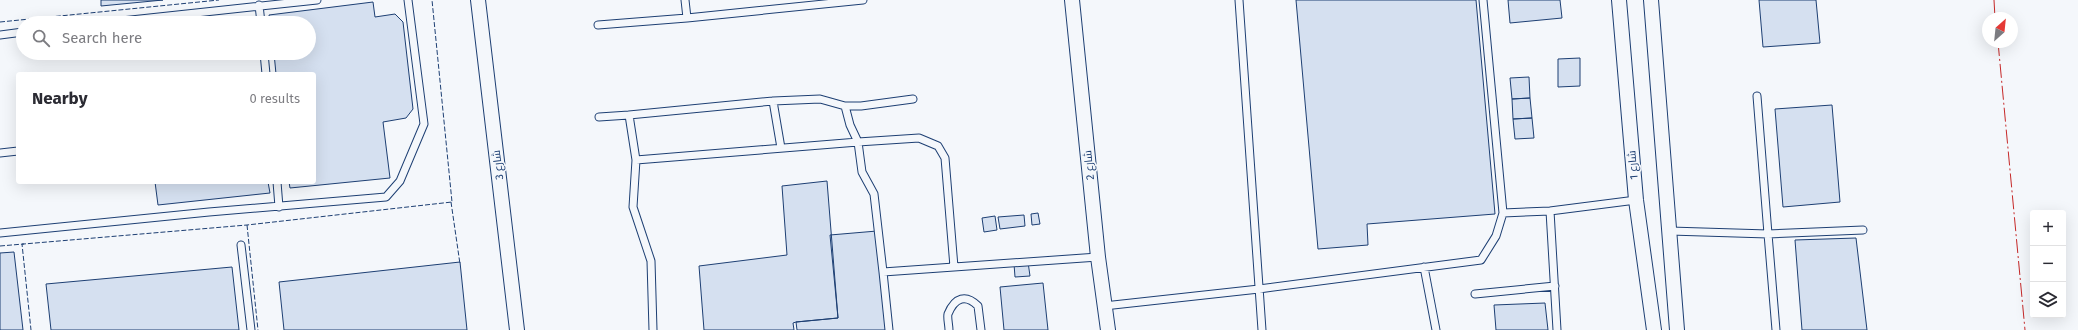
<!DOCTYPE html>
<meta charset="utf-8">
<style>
body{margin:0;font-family:"Fira Sans",Cairo,sans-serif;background:#f2f2f3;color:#2b2b33}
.controls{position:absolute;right:12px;bottom:12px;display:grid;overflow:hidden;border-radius:4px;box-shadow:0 4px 16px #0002}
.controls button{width:36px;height:36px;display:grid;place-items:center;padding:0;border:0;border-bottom:1px solid #e1e1e2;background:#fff;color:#2b2b33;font:20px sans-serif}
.compass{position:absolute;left:1982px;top:12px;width:36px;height:36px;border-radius:50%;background:#fff;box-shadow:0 4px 16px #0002;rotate:27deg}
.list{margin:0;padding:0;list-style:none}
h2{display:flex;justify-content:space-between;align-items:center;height:52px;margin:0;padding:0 16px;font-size:17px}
h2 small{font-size:13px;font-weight:400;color:#7c7c81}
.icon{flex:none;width:22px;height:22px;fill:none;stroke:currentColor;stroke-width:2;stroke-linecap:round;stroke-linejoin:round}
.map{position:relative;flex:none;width:2078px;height:330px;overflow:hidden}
.search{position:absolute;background:#fff;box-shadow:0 4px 16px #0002;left:16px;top:16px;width:300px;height:44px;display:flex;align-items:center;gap:10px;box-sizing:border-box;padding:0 14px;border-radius:22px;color:#7c7c81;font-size:15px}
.panel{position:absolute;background:#fff;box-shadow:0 4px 16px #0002;left:16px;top:72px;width:300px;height:112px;border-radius:4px}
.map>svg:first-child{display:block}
.building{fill:#d5e0f0;stroke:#1d3f73}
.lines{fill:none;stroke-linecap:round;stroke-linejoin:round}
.lane-casing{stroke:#1d3f73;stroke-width:9}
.street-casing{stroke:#1d3f73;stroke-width:16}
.lane{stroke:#f4f7fb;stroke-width:7}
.street{stroke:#f4f7fb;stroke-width:14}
.fence{stroke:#1d3f73;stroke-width:1;stroke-dasharray:5 2;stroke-linecap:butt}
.power{stroke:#c62828;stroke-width:1;stroke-dasharray:14 3 2 3;stroke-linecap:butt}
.labels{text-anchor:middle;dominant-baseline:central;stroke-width:3;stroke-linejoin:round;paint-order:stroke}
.street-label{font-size:11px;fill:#1d3f73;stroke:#f4f7fb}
</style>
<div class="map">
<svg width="2078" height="330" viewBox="0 0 2078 330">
<rect width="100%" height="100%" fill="#f4f7fb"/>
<path class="building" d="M101,0H163L101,6Z
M1296,0H1476L1495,214L1367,224L1368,245L1318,249Z
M1508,0H1560L1562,18L1510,23Z
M1759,0H1816L1820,43L1763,47Z
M373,2L375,17L395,14L403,22L413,109L406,118L383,122L390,178L290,188L289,182H314V74H276L274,53H309V23H270L269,15Z
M1580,58V86L1558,87V59Z
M1529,77L1530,98L1512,99L1510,78Z
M1530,98L1532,118L1513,119L1512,99Z
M1832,105L1840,202L1783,207L1775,109Z
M1532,118L1534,138L1515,139L1513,119Z
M827,181L838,318L796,322L793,323L794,330H704L699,266L787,255L782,186Z
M155,182H268L270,193L158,205Z
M1038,213L1040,224L1032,225L1031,214Z
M1024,215L1025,226L1000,229L998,217Z
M995,216L997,230L984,232L982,218Z
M877,231L886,330H797L796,322L838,318L830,235Z
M1856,238L1867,330H1802L1795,240Z
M14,252L23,330H0V253Z
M460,262L467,330H284L279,282Z
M1028,262L1030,276L1015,277L1014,264Z
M232,267L239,330H51L46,284Z
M1043,283L1048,330H1004L1000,287Z
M1545,303L1548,330H1496L1494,305Z"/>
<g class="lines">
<g class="lane-casing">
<path id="lane" d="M685,0L687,18L863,0
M1239,0L1262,330
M1483,0L1503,213
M259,5L261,23
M103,23L317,0
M598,25L687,18
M0,35L23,32
M264,53L266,74
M773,101L781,148
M629,115L773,101L820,99L845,106H861L913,99
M599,117L629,115L636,160L858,142L850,125L845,106
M0,153L18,151
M636,160L633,207L651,261L653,330
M277,182L279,207
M1550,211L1557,330
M1670,231L1768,234L1757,96
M0,233L209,212L386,197L400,181L424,124L408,0
M241,245L251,330
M954,267L945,158L938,146L919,138L858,142L862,172L874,194L883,272L1098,257
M1424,267L1436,330
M883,272L889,330
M1475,294L1555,286
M1104,306L1259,289L1481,260L1496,236L1503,213L1550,211L1636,200
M949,330C949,325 947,318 948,314C955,297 966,294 978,306L981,330
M1776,330L1768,234L1863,230"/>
</g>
<g class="street-casing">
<path id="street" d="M478,0L517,330
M1072,0L1098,257L1108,330
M1619,0L1636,200L1654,330
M1651,0L1677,330"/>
</g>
<use href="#lane" class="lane"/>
<use href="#street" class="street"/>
<path class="fence" d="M0,22L219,0
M451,202L460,264
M247,225L258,330
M24,244H22L31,330
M0,246L247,225L452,202L432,0"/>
<path class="power" d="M1994,0L1995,18
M1998,42L2025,330"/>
</g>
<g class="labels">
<g class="street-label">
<text transform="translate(498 165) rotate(-97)">شارع 3</text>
<text transform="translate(1089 165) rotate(-96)">شارع 2</text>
<text transform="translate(1633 165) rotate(-95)">شارع 1</text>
</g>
</g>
</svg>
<div class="controls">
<button>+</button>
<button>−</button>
<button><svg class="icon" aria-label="layers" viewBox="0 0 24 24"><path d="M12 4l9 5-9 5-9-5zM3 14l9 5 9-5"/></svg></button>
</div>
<svg class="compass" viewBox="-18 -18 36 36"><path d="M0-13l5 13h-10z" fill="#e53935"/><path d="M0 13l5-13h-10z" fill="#7c7c81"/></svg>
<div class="search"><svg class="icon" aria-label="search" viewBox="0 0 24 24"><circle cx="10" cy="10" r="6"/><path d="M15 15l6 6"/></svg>Search here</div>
<section class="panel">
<h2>Nearby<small>0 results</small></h2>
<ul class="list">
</ul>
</section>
</div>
